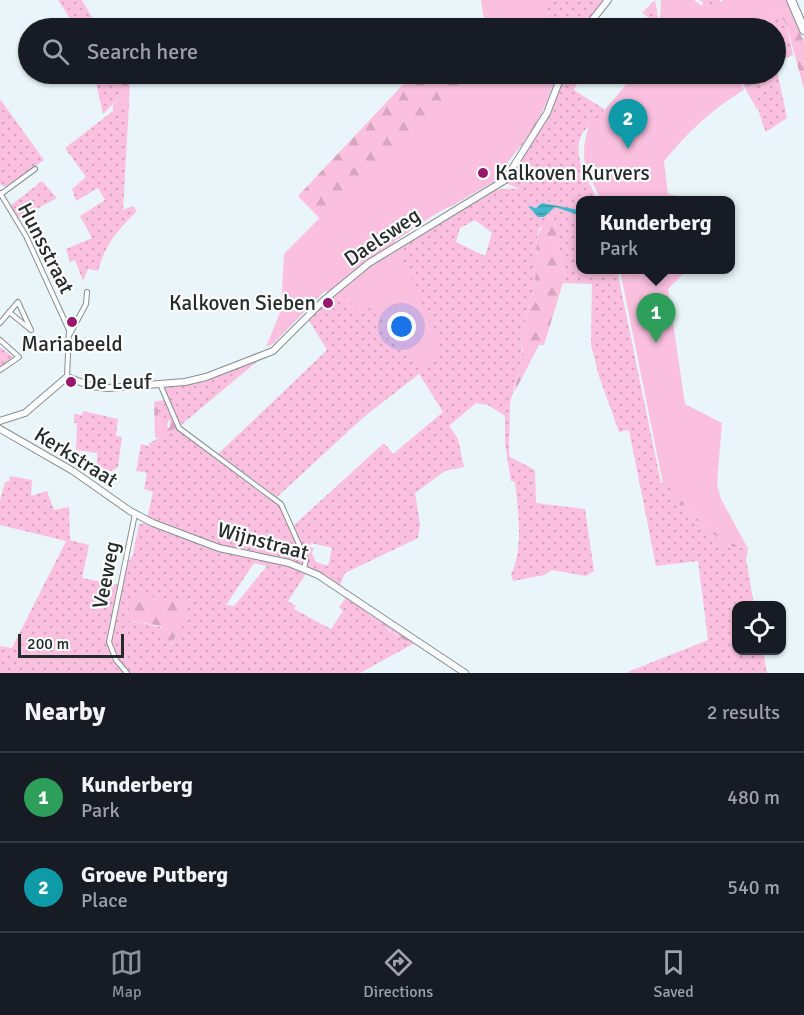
<!DOCTYPE html>
<style>
body{margin:0;font-family:Signika,sans-serif;background:#242831;color:#f1f3f6}
.controls{position:absolute;right:18px;bottom:18px;display:grid;overflow:hidden;border-radius:12px;box-shadow:0 2px 4px #0004}
.controls button{width:54px;height:54px;display:grid;place-items:center;padding:0;border:0;border-bottom:2px solid #363941;background:#171b24;color:#f1f3f6;font:30px sans-serif}
.scale{position:absolute;left:18px;bottom:15px;width:106px;box-sizing:border-box;padding-left:6px;border:3px solid #262b2c;border-top:0;font-size:16px;line-height:21px;white-space:nowrap;color:#262b2c;-webkit-text-stroke:4px #fff;paint-order:stroke}
.you{position:absolute;left:402px;top:327px;width:21px;height:21px;margin:-15px;border:4px solid #fff;border-radius:50%;background:#1a73e8;box-shadow:0 0 0 9px #1a73e833}
.badge{display:grid;place-items:center;width:39px;height:39px;border-radius:50%;background:#8c9099;color:#fff;font-size:20px;font-weight:700}
.pin{position:absolute;translate:-50% -50px;filter:drop-shadow(0 2px 3px #0008)}
.pin::after{content:'';position:absolute;top:32px;width:21px;height:18px;background:inherit;clip-path:polygon(0 0,100% 0,50% 100%)}
.popup{position:absolute;left:576px;top:196px;width:159px;height:78px;box-sizing:border-box;display:grid;place-content:center;border-radius:12px;background:#171b24;filter:drop-shadow(0 2px 4px #0005);font-size:20px;white-space:nowrap;color:#9ea1a6}
.popup b{font-size:22px;color:#f1f3f6}
.popup::after{content:'';position:absolute;left:50%;top:100%;margin-left:-12px;border:12px solid transparent;border-top-color:#171b24}
.list{margin:0;padding:0;list-style:none}
h2{display:flex;justify-content:space-between;align-items:center;height:78px;margin:0;padding:0 24px;font-size:26px}
h2 small{font-size:20px;font-weight:400;color:#9ea1a6}
.list li{display:grid;grid-template-columns:39px 1fr auto;gap:18px;align-items:center;box-sizing:border-box;height:90px;padding:0 24px;border-top:2px solid #363941}
.list b{display:block;font-size:22px;white-space:nowrap}
.list p{margin:0;font-size:20px;white-space:nowrap;color:#9ea1a6}
.list em{font-size:20px;font-style:normal;color:#9ea1a6}
.icon{flex:none;width:33px;height:33px;fill:none;stroke:currentColor;stroke-width:2;stroke-linecap:round;stroke-linejoin:round}
.map{position:relative;flex:none;width:804px;height:673px;overflow:hidden}
.search{position:absolute;background:#171b24;box-shadow:0 2px 4px #0004;left:18px;right:18px;top:18px;height:66px;display:flex;align-items:center;gap:15px;box-sizing:border-box;padding:0 21px;border-radius:33px;color:#9ea1a6;font-size:22px}
.sheet{height:258px;background:#171b24}
nav{display:flex;justify-content:space-around;align-items:center;box-sizing:border-box;height:84px;border-top:2px solid #363941;background:#171b24;font-size:16px;color:#9ea1a6}
nav a{display:grid;justify-items:center;gap:3px}
nav .on{color:#8c9099}
.map>svg:first-child{display:block}
.grass{fill:url(#grass-dots);fill-rule:evenodd}
.forest{fill:url(#forest-firs)}
.green{fill:#fbc0e0}
.water{fill:url(#water-rules)}
.lines{fill:none;stroke-linecap:round;stroke-linejoin:round}
.street-casing{stroke:#849092;stroke-width:6}
.secondary-casing{stroke:#849092;stroke-width:8}
.highway-casing{stroke:#849092;stroke-width:10}
.street{stroke:#fff;stroke-width:4}
.secondary{stroke:#fff;stroke-width:6}
.highway{stroke:#fff;stroke-width:8}
.poi-dot{fill:#97176f;stroke:#fff;stroke-width:2}
.labels{text-anchor:middle;dominant-baseline:central;stroke-width:4.5;stroke-linejoin:round;paint-order:stroke}
.poi-label{font-size:21px;fill:#262b2c;stroke:#fff;text-anchor:start}
.street-label{font-size:21px;fill:#262b2c;stroke:#fff}
</style>
<div class="map">
<svg width="804" height="673" viewBox="0 0 804 673">
<defs>
<pattern id="grass-dots" width="8" height="8" patternUnits="userSpaceOnUse" patternTransform="scale(1.5)"><rect width="8" height="8" fill="#fbc0e0"/><path d="M2 2h.1M6 6h.1" fill="none" stroke="#d7a5c0" stroke-width="1.8" stroke-linecap="round"/></pattern>
<pattern id="forest-firs" width="22" height="20" patternUnits="userSpaceOnUse" patternTransform="scale(1.5)"><rect width="22" height="20" fill="#fbc0e0"/><path d="M5 1l3.5 6h-7zM16 11l3.5 6h-7z" fill="#d7a5c0"/></pattern>
<pattern id="water-rules" width="6" height="5" patternUnits="userSpaceOnUse" patternTransform="scale(1.5)"><rect width="6" height="5" fill="#44b8cc"/><path d="M0 2.5h6" fill="none" stroke="#3996a6"/></pattern>
</defs>
<rect width="100%" height="100%" fill="#e9f5f8"/>
<path class="grass" d="M58,0H82L98,28H76Z
M481,0H605L584,28H558L553,17L510,28H486Z
M655,0L658,18L668,28H639L648,17L642,13Z
M699,0H720V7L775,10L786,23L793,55L776,62V28H696L703,2Z
M776,65L787,118L766,132C756,112 759,89 743,74H776Z
M94,74H125L121,96L103,114Z
M564,74H581L574,90L604,109C601,118 592,123 585,130C568,151 588,180 598,200H581V211L542,203L536,208L528,206L547,215L555,207L581,216V270H617L661,483H685L737,534H740L745,544C714,543 690,514 675,489L687,517L707,528L726,546L748,548L746,559L754,605L736,606V650L763,651L767,673H625L708,640L698,561L656,566L629,430L619,432L599,376L591,345L592,284L563,283L565,276L553,217L539,229L537,237L535,284L521,340L523,355L510,403L509,453L510,457L535,470L536,503L585,509L594,571L586,576L552,570L544,575L513,581L511,575C524,546 518,512 515,482L511,481L505,444V416L488,405L476,403L449,426L458,439L464,467L445,471L415,493L420,524L418,538L345,573L340,585L309,568L293,526L384,443L393,454L443,412L419,374L365,416L277,497L218,454L327,350L308,319L314,312L360,273L486,190C496,191 505,187 519,189L506,183L526,152ZM475,220L492,233L485,256L456,242L460,228ZM311,543L332,548L328,566L316,562L312,553L314,548L309,547Z
M0,99L44,160L5,187L0,184Z
M129,104L123,210L133,206L137,211C118,230 105,244 98,271L88,269L83,281L75,260L70,262L66,249L92,238L80,216L105,200L98,188L76,201L72,189L86,177L65,148L113,111Z
M42,181L57,198L18,219L10,206Z
M0,347L14,358L0,366Z
M260,359L180,426L164,386L203,380Z
M166,400L170,418L167,425L170,429L165,428L158,413L161,432L156,405L158,401Z
M83,411L118,419L116,436L122,437L118,467L112,471L97,468V453L76,450L77,423H74V414L82,415Z
M178,427L279,504L305,561L303,564L225,546L147,519L153,492L144,489L147,473L136,471L141,444L151,447L148,444Z
M10,476L32,480L31,496L47,491L54,510L69,507L70,540L89,545L82,578L119,585L108,640L114,660L124,673H0V646L12,648L66,541L0,525V501L5,482L9,481Z
M143,523L227,552L299,568L307,572L288,601L296,606L294,609L331,629L343,611L339,607L347,596L389,631L411,645L360,673H129L119,663L110,639L123,572L133,554L139,525ZM254,563L267,566L234,606L226,605ZM173,600L188,602L183,623L171,645L161,627L127,620Z"/>
<path class="forest" d="M755,0H786L804,42V89L786,23L775,10Z
M124,74H130L129,104L113,111V105L121,96Z
M413,74H461L470,81L557,74C550,92 544,112 533,129C510,164 471,205 428,214C396,222 361,223 328,227L298,196Z
M737,74H743C753,84 758,96 758,111Z
M553,217L565,276L544,345H539L514,393L523,351L521,340L535,284L537,237L546,218Z
M158,401V423L159,413L165,428H170V419L163,412L164,406L168,405L178,427L158,438L155,437L154,402Z
M675,488L690,513L705,521L729,543L745,544L748,548L726,546L707,528L687,517L671,490Z
M132,594L188,602L187,620L170,645L161,626L127,620Z
M373,616L414,643L411,645L371,618Z"/>
<path class="green" d="M481,0H543L555,28H486Z
M661,0H694L709,11L723,0H769L775,10L772,18L758,28H669L660,19Z
M473,74H557L533,127L494,182L434,215L395,241L443,352L418,368L401,339L372,306L361,314L336,288L329,293L325,291L273,344L266,347L281,310L284,254L383,154L471,78Z
M635,74H737L744,90C712,109 688,132 664,161L668,194L706,200H601C584,163 578,160 591,119L596,120Z
M620,270H687L668,289L685,404L722,423L717,484L721,499L746,545L728,543L690,513L671,484H663Z"/>
<path class="water" d="M542,203L579,210L581,216L555,207L544,217H538L528,206L536,208Z"/>
<g class="lines">
<g class="street-casing">
<path id="street" d="M0,193L26,236L69,330L67,377
M1,194L35,169
M0,323L18,302L31,330L9,312
M70,334L86,304L87,292
M0,340L19,357L0,370
M160,384L179,428L281,504L306,560L304,568
M127,673L116,660L109,642L135,514"/>
</g>
<g class="secondary-casing">
<path id="secondary" d="M586,28L608,0
M0,421L25,413L67,377L91,386L108,388L185,382L206,377L273,351L324,300L369,263L505,180L547,113L562,74
M0,429L73,471L130,511L153,523L219,548L289,563L318,575L465,673"/>
</g>
<g class="highway-casing">
<path id="highway" d="M791,0L804,30"/>
</g>
<use href="#street" class="street"/>
<use href="#secondary" class="secondary"/>
<use href="#highway" class="highway"/>
</g>
<g class="poi-dot">
<circle cx="483" cy="173" r="6"/>
<circle cx="328" cy="303" r="6"/>
<circle cx="72" cy="322" r="6"/>
<circle cx="71" cy="382" r="6"/>
</g>
<g class="labels">
<g class="poi-label">
<text x="495" y="173">Kalkoven Kurvers</text>
<text x="316" y="303" text-anchor="end">Kalkoven Sieben</text>
<text x="72" y="344" text-anchor="middle">Mariabeeld</text>
<text x="83" y="382">De Leuf</text>
</g>
<g class="street-label">
<text transform="translate(382 237) rotate(-34)">Daelsweg</text>
<text transform="translate(46 248) rotate(63)">Hunsstraat</text>
<text transform="translate(76 457) rotate(32)">Kerkstraat</text>
<text transform="translate(263 541) rotate(15)">Wijnstraat</text>
<text transform="translate(106 575) rotate(-79)">Veeweg</text>
</g>
</g>
</svg>
<div class="controls">
<button><svg class="icon" aria-label="locate" viewBox="0 0 24 24"><circle cx="12" cy="12" r="6"/><path d="M12 2v4M12 18v4M2 12h4M18 12h4"/></svg></button>
</div>
<div class="scale">200 m</div>
<div class="you"></div>
<div class="pin badge" style="left:656px;top:343px;background:#2e9e5b">1</div>
<div class="popup"><b>Kunderberg</b>Park</div>
<div class="pin badge" style="left:628px;top:149px;background:#0f9aa8">2</div>
<div class="search"><svg class="icon" aria-label="search" viewBox="0 0 24 24"><circle cx="10" cy="10" r="6"/><path d="M15 15l6 6"/></svg>Search here</div>
</div>
<section class="sheet">
<h2>Nearby<small>2 results</small></h2>
<ul class="list">
<li><span class="badge" style="background:#2e9e5b">1</span><div><b>Kunderberg</b><p>Park</p></div><em>480 m</em></li>
<li><span class="badge" style="background:#0f9aa8">2</span><div><b>Groeve Putberg</b><p>Place</p></div><em>540 m</em></li>
</ul>
</section>
<nav>
<a class="on"><svg class="icon" aria-label="map" viewBox="0 0 24 24"><path d="M3 6l6-2 6 2 6-2v14l-6 2-6-2-6 2zM9 4v14M15 6v14"/></svg>Map</a>
<a><svg class="icon" aria-label="directions" viewBox="0 0 24 24"><path d="M12 3l9 9-9 9-9-9zM9 14v-3h6M13 9l2 2-2 2"/></svg>Directions</a>
<a><svg class="icon" aria-label="saved" viewBox="0 0 24 24"><path d="M7 4h10v16l-5-4-5 4z"/></svg>Saved</a>
</nav>
